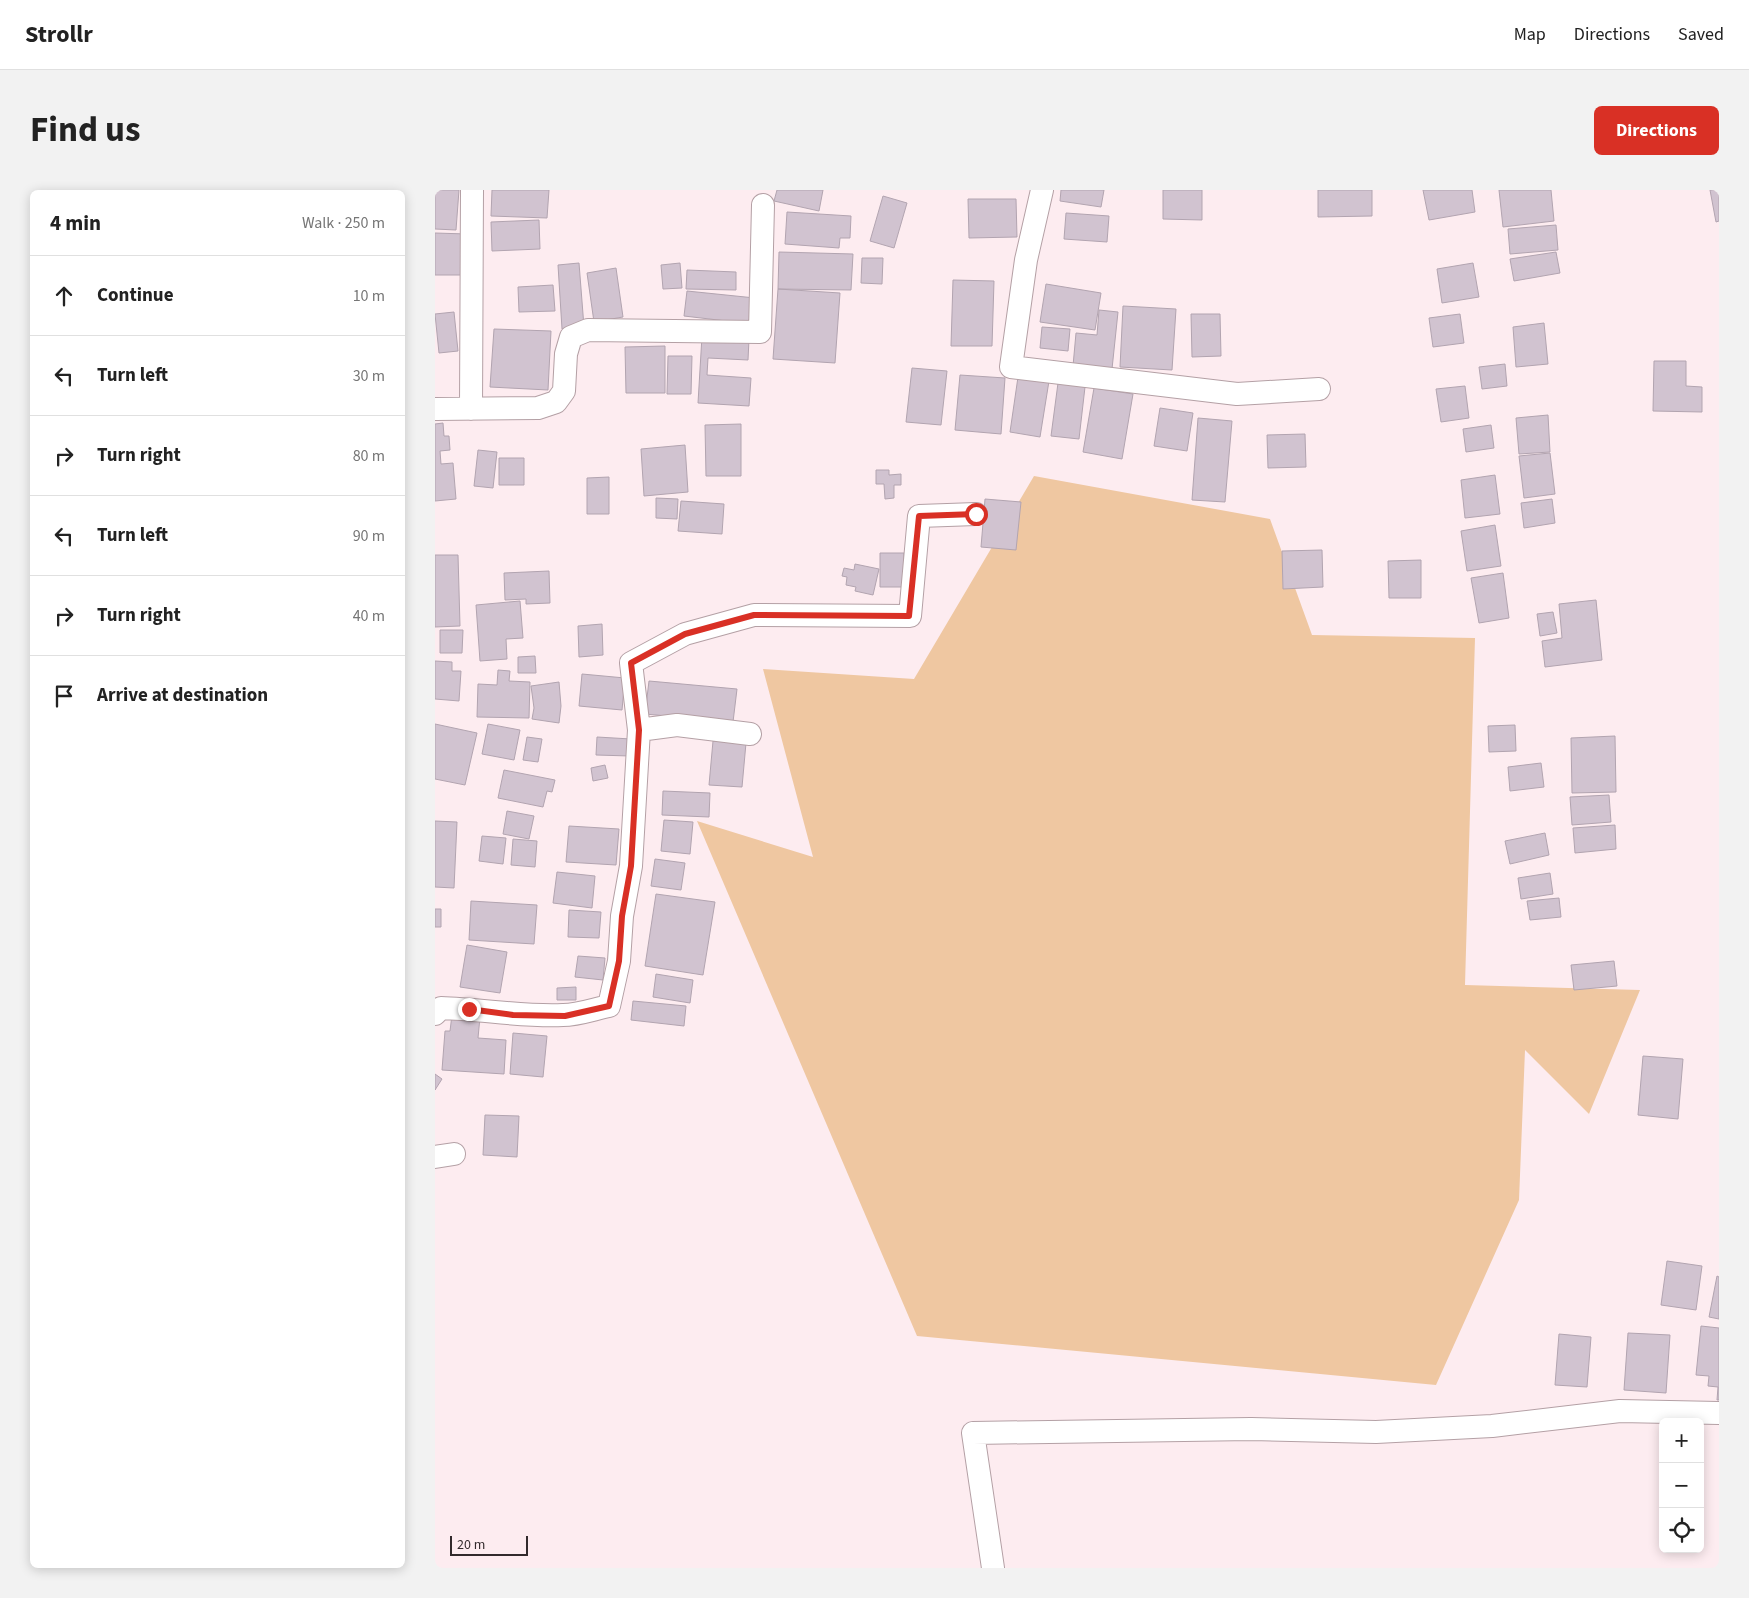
<!DOCTYPE html>
<meta charset="utf-8">
<style>
body{margin:0;font-family:"Source Sans 3",sans-serif;background:#f2f2f2;color:#222}
.controls{position:absolute;right:15px;bottom:15px;display:grid;overflow:hidden;border-radius:8px;box-shadow:0 2px 12px #0003}
.controls button{width:45px;height:45px;display:grid;place-items:center;padding:0;border:0;border-bottom:1px solid #e0e0e0;background:#fff;color:#222;font:25px sans-serif}
.scale{position:absolute;left:15px;bottom:12px;width:78px;box-sizing:border-box;padding-left:5px;border:2px solid #322a2c;border-top:0;font-size:14px;line-height:18px;white-space:nowrap;color:#322a2c;-webkit-text-stroke:4px #fdecf0;paint-order:stroke}
.stop{position:absolute;width:15px;height:15px;margin:-11px;border:4px solid #d93025;border-radius:50%;background:#fff}
.stop.end{background:#d93025;border-color:#fff;box-shadow:0 1px 5px #0008}
.list{margin:0;padding:0;list-style:none}
h2{display:flex;justify-content:space-between;align-items:center;height:65px;margin:0;padding:0 20px;font-size:21px}
h2 small{font-size:16px;font-weight:400;color:#767676}
.list li{display:grid;grid-template-columns:32px 1fr auto;gap:15px;align-items:center;box-sizing:border-box;height:80px;padding:0 20px;border-top:1px solid #e0e0e0}
.list b{display:block;font-size:19px;white-space:nowrap}
.list em{font-size:16px;font-style:normal;color:#767676}
.icon{flex:none;width:28px;height:28px;fill:none;stroke:currentColor;stroke-width:2;stroke-linecap:round;stroke-linejoin:round}
.map{position:relative;flex:none;width:1284px;height:1378px;overflow:hidden;border-radius:8px}
header{display:flex;align-items:center;gap:30px;box-sizing:border-box;height:70px;padding:0 25px;background:#fff;border-bottom:1px solid #e0e0e0}
header strong{font-size:24px}
nav{display:flex;gap:28px;margin-inline-start:auto;font-size:18px}
.intro{display:flex;align-items:center;justify-content:space-between;box-sizing:border-box;height:120px;padding:0 30px}
h1{margin:0;font-size:35px}
.button{padding:12px 22px;border-radius:8px;background:#d93025;color:#fff;font-size:18px;font-weight:700}
main{display:flex;gap:30px;padding:0 30px}
aside{flex:1;background:#fff;border-radius:8px;box-shadow:0 2px 12px #0003}
.map>svg:first-child{display:block}
.green{fill:#efc7a1}
.building{fill:#d1c3d0;stroke:#b2a4b0}
.lines{fill:none;stroke-linecap:round;stroke-linejoin:round}
.street-casing{stroke:#b4a0a5;stroke-width:24}
.street{stroke:#fff;stroke-width:22}
.route{stroke:#d93025;stroke-width:6}
</style>
<header>
<strong>Strollr</strong>
<nav><a>Map</a><a>Directions</a><a>Saved</a></nav>
</header>
<div class="intro"><h1>Find us</h1><a class="button">Directions</a></div>
<main>
<aside>
<h2>4 min<small>Walk · 250 m</small></h2>
<ul class="list">
<li><svg class="icon" aria-label="ahead" viewBox="0 0 24 24"><path d="M12 20V5M6 11l6-6 6 6"/></svg><div><b>Continue</b></div><em>10 m</em></li>
<li><svg class="icon" aria-label="left" viewBox="0 0 24 24"><path d="M17 20v-9H6M10 6l-5 5 5 5"/></svg><div><b>Turn left</b></div><em>30 m</em></li>
<li><svg class="icon" aria-label="right" viewBox="0 0 24 24"><path d="M7 20v-9h11M14 6l5 5-5 5"/></svg><div><b>Turn right</b></div><em>80 m</em></li>
<li><svg class="icon" aria-label="left" viewBox="0 0 24 24"><path d="M17 20v-9H6M10 6l-5 5 5 5"/></svg><div><b>Turn left</b></div><em>90 m</em></li>
<li><svg class="icon" aria-label="right" viewBox="0 0 24 24"><path d="M7 20v-9h11M14 6l5 5-5 5"/></svg><div><b>Turn right</b></div><em>40 m</em></li>
<li><svg class="icon" aria-label="arrive" viewBox="0 0 24 24"><path d="M6 21V4h12l-3 4 3 4H6"/></svg><div><b>Arrive at destination</b></div></li>
</ul>
</aside>
<div class="map">
<svg width="1284" height="1378" viewBox="0 0 1284 1378">
<rect width="100%" height="100%" fill="#fdecf0"/>
<path class="green" d="M599,286L835,329L877,445L1040,448L1030,795L1205,800L1154,924L1090,860L1084,1010L1001,1195L482,1146L262,631L378,667L328,479L479,489Z"/>
<path class="building" d="M0,0H24L21,40L0,39Z
M57,0H114L112,28L56,26Z
M342,0H388L384,21L339,11Z
M626,0H669L666,17L625,11Z
M728,0H767V30L728,29Z
M883,0H937V26L883,27Z
M988,0H1037L1040,22L994,30Z
M1064,0H1116L1119,31L1068,37Z
M1275,0H1284V31L1281,32Z
M448,6L472,13L459,58L435,51Z
M533,9H581L582,47L534,48Z
M352,22L416,26L415,48H405L404,58L350,54Z
M631,23L674,26L672,52L629,49Z
M104,30L105,59L57,61L56,32Z
M1121,35L1123,60L1075,64L1073,39Z
M0,43L32,44L31,85H0Z
M344,62L418,64L416,100L343,99Z
M1121,62L1125,83L1079,91L1075,69Z
M427,68H448L447,94L426,93Z
M144,73L149,137L127,139L123,75Z
M245,73L247,98L228,99L226,75Z
M1038,73L1044,107L1007,113L1002,79Z
M181,78L188,127L159,132L152,83Z
M252,80L301,82V100L251,99Z
M518,90L559,91L557,156H516Z
M611,94L666,103L660,140L605,132Z
M118,95L120,121L84,122L83,97Z
M343,99L405,103L400,173L338,169Z
M252,101L320,108L317,134L249,126Z
M688,116L741,119L737,180L685,177Z
M664,120L683,122L677,179L638,176L641,143L662,145Z
M19,122L23,161L4,163L0,124Z
M756,124H785L786,166L757,167Z
M1025,124L1029,153L998,157L994,128Z
M1109,133L1113,174L1081,177L1078,137Z
M607,137L635,139L633,161L605,158Z
M59,139L116,141L113,200L55,197Z
M267,146L314,149L313,170L273,168L272,185L316,188L314,216L263,213Z
M230,156V203H191L190,157Z
M233,166H257L256,204H232Z
M1219,171H1251V196L1267,197V222L1218,221Z
M1070,174L1072,196L1047,199L1044,177Z
M477,178L512,181L506,235L471,232Z
M525,185L570,188L566,244L520,240Z
M583,187L614,191L605,247L575,242Z
M623,193L650,197L644,249L616,246Z
M1030,196L1034,228L1006,232L1001,199Z
M659,198L698,204L687,269L648,262Z
M725,218L758,223L752,261L719,256Z
M1113,225L1115,262L1084,264L1081,228Z
M763,228L797,231L790,312L757,310Z
M8,233L9,246H14L15,260L5,261L6,274L18,273L21,309L0,311V234Z
M306,234V286H271L270,235Z
M1056,235L1059,258L1031,262L1028,239Z
M870,244L871,277L833,278L832,245Z
M250,255L253,302L209,306L206,259Z
M43,260L62,262L58,298L39,296Z
M1115,263L1120,304L1089,308L1084,266Z
M64,268H89V295H64Z
M441,280H454V285L466,284V295H459V308L450,309L449,294H441Z
M1060,285L1065,324L1030,328L1026,290Z
M174,287V324H152V288Z
M221,308L243,309L242,329L221,328Z
M550,309L586,312L581,360L546,357Z
M1117,309L1120,333L1089,338L1086,313Z
M246,311L289,314L287,344L243,341Z
M1060,335L1066,376L1032,381L1026,341Z
M887,360L888,397L848,399L847,361Z
M445,363H469V397H445Z
M0,365H23L25,436L0,437Z
M986,370V408H954L953,371Z
M420,374L444,379L438,405L420,401L421,397L411,395L412,387L407,386L409,378L419,380Z
M114,381L115,413L91,414V409L70,410L69,383Z
M1068,383L1074,428L1044,433L1036,388Z
M1161,410L1167,470L1110,477L1107,451L1127,448L1124,414Z
M85,411L88,448L71,449L72,469L45,471L41,415Z
M1118,422L1122,443L1105,446L1102,424Z
M167,434L168,465L144,467L143,436Z
M5,440H28L27,463H5Z
M100,466L101,483H83V467Z
M0,471L17,472V481H26L24,511L0,509Z
M63,480L75,481L74,491L95,492L94,528L42,527L43,494L62,495Z
M147,484L190,488L187,520L144,516Z
M214,491L302,499L298,532L210,524Z
M124,492L126,516L124,533L97,529L99,518L96,496Z
M0,534L42,543L30,595L0,589Z
M53,534L85,540L79,570L47,564Z
M1080,535L1081,561L1054,562L1053,536Z
M1180,546L1181,602L1137,603L1136,548Z
M92,547L107,549L103,572L88,570Z
M162,547L196,549L195,566L161,565Z
M278,551L311,553L307,597L274,595Z
M1106,573L1109,597L1075,601L1073,577Z
M170,575L173,588L158,591L156,578Z
M69,580L120,590L117,602L112,601L108,617L63,608Z
M228,601L275,603L274,627L227,625Z
M1174,605L1176,632L1137,635L1135,607Z
M72,621L99,626L94,649L68,644Z
M229,630L258,632L255,664L226,661Z
M0,631L22,632L19,698L0,697Z
M1180,635L1181,659L1140,663L1138,638Z
M134,636L184,639L181,675L131,672Z
M1110,643L1114,665L1075,674L1070,651Z
M47,646L71,648L68,674L44,671Z
M78,649L102,651L100,677L76,675Z
M220,669L250,673L246,700L216,696Z
M122,682L160,686L157,718L118,713Z
M1115,683L1118,704L1086,709L1083,688Z
M221,704L280,712L268,785L210,776Z
M1124,708L1126,727L1095,730L1092,711Z
M36,711L102,715L99,754L34,750Z
M0,719H6V737H0Z
M134,720L166,722L164,748L133,747Z
M32,755L72,762L65,803L25,797Z
M143,766L170,768L168,790L140,787Z
M1179,771L1182,796L1139,800L1136,775Z
M221,784L258,790L255,813L218,807Z
M141,797V810H122V798Z
M198,811L251,816L249,836L196,830Z
M17,825L45,827L43,848L71,850L69,884L7,880L10,841H15Z
M78,843L112,846L108,887L75,884Z
M1208,866L1248,869L1243,929L1203,925Z
M0,884L7,889L0,900Z
M50,925L84,926L82,967L48,965Z
M1232,1071L1267,1076L1261,1120L1226,1115Z
M1282,1086L1284,1087V1129L1274,1127Z
M1266,1136L1284,1138V1210H1282L1283,1197L1273,1196L1274,1186L1261,1185Z
M1193,1143L1235,1145L1231,1203L1189,1200Z
M1124,1144L1156,1147L1152,1197L1120,1195Z"/>
<g class="lines">
<g class="street-casing">
<path id="street" d="M607,0L591,70L576,177L802,204L884,199
M0,219L103,218L121,212L129,201L131,164L136,147L153,140L325,142L328,15
M36,219L37,0
M204,540L196,473L250,444L319,425L475,426L484,326L541,324
M0,824L6,818C47,819 87,827 128,825C143,825 159,819 174,816L184,771L187,726L196,676L204,540L242,535L315,544
M0,967L19,964
M558,1378L538,1243L816,1239L941,1242L1057,1236L1185,1221L1284,1223"/>
</g>
<use href="#street" class="street"/>
</g>
<g class="lines">
<path class="route" d="M34,819L78,825L130,826L174,816L184,771L187,726L196,676L204,540L196,473L250,444L319,425L474,426L484,326L541,324"/>
</g>
</svg>
<div class="controls">
<button>+</button>
<button>−</button>
<button><svg class="icon" aria-label="locate" viewBox="0 0 24 24"><circle cx="12" cy="12" r="6"/><path d="M12 2v4M12 18v4M2 12h4M18 12h4"/></svg></button>
</div>
<div class="scale">20 m</div>
<div class="stop" style="left:541px;top:324px"></div>
<div class="stop end" style="left:34px;top:819px"></div>
</div>
</main>
